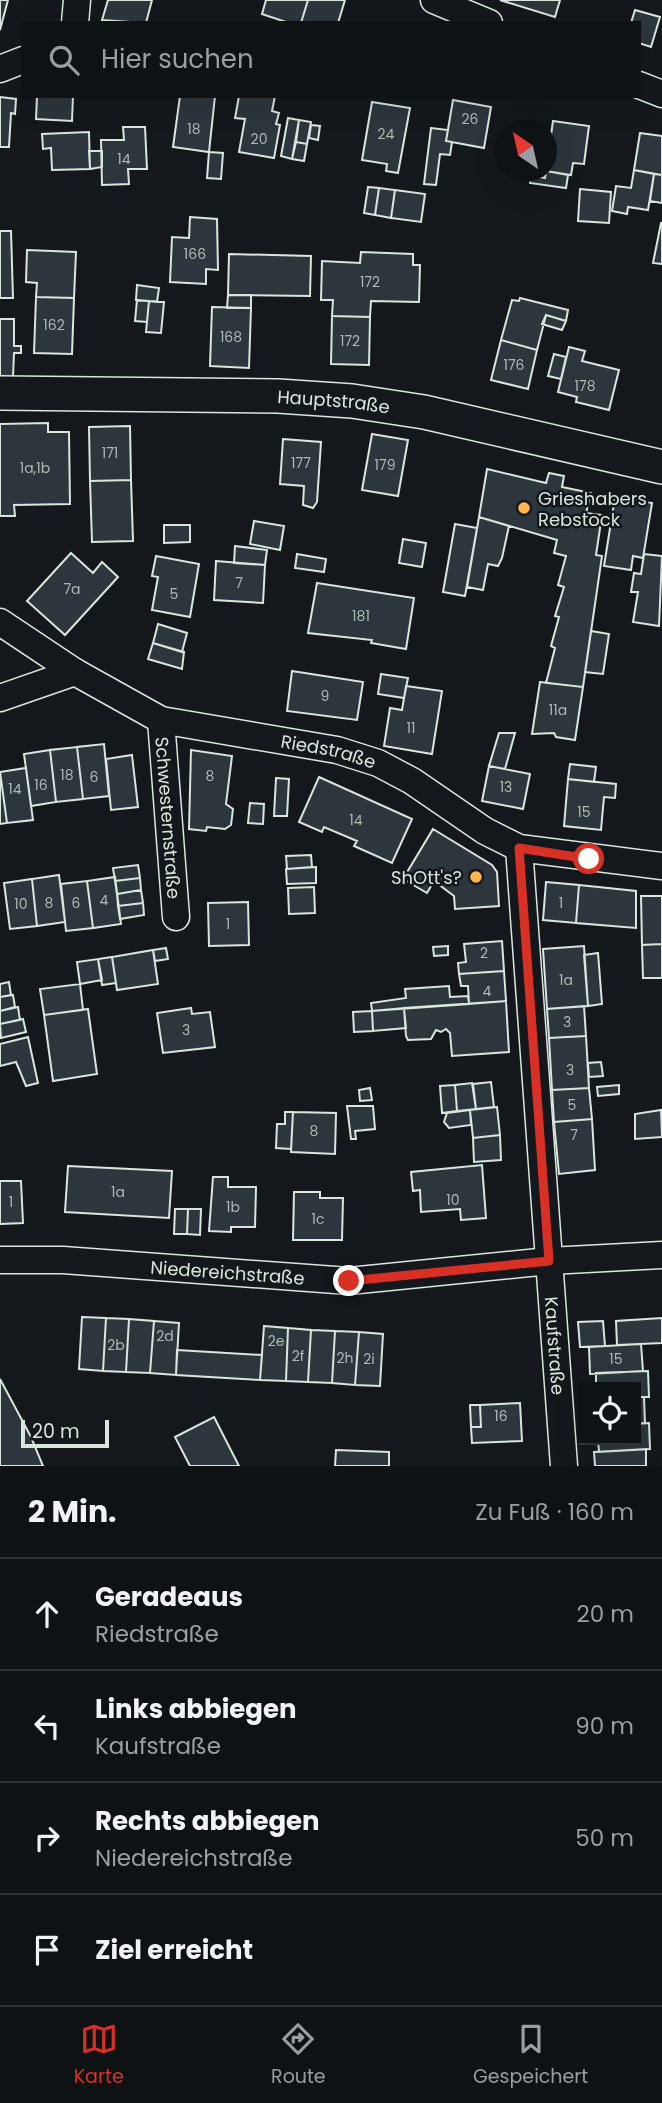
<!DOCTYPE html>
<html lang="de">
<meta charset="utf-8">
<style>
body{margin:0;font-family:Poppins,sans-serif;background:#1d2022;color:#f1f3f6}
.controls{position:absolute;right:21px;bottom:21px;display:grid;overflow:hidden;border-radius:0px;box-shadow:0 7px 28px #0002}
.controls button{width:63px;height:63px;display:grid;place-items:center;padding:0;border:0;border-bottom:2px solid #2f3234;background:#0f1215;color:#f1f3f6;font:35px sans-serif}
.compass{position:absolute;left:494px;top:119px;width:63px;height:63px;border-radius:50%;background:#0f1215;box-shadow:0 7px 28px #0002;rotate:326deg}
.scale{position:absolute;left:21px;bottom:18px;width:88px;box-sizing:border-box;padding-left:7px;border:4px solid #d8e6dc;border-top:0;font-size:19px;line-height:24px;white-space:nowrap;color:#d8e6dc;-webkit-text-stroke:5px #14181c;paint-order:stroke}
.stop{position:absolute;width:21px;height:21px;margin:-16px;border:5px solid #d93025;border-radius:50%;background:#fff}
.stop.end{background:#d93025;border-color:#fff;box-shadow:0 2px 7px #0008}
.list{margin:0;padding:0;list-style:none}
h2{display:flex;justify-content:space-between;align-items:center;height:91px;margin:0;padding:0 28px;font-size:30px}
h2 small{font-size:23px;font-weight:400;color:#9b9ea0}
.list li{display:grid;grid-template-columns:46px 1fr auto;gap:21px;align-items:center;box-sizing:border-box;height:112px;padding:0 28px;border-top:2px solid #2f3234}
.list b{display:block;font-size:26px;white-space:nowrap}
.list p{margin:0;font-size:23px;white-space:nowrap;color:#9b9ea0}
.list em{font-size:23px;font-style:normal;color:#9b9ea0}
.icon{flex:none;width:38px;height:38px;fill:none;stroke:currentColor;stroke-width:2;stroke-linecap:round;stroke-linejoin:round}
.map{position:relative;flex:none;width:662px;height:1466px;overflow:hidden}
.search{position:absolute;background:#0f1215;box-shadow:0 7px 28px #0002;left:21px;right:21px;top:21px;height:77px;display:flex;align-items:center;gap:18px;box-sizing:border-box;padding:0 24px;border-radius:0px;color:#9b9ea0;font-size:26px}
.sheet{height:539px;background:#0f1215}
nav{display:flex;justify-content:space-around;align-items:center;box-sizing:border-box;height:98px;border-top:2px solid #2f3234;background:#0f1215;font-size:19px;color:#9b9ea0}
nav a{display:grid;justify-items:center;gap:4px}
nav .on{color:#d93025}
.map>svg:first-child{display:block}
.building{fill:#2c363c;stroke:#d8e6dc;stroke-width:2}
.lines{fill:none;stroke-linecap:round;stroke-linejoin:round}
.minor-casing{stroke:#d8e6dc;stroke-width:29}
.tertiary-casing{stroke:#d8e6dc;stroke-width:36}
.minor{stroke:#14181c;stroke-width:26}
.tertiary{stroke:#14181c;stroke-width:33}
.route{stroke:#d93025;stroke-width:9}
.poi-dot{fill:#ffb74d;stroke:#14181c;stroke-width:2.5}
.labels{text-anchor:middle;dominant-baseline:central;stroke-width:5;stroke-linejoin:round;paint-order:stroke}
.number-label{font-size:14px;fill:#adbab4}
.street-label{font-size:18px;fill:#d8e6dc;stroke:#14181c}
.poi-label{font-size:18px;fill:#d8e6dc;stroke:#14181c;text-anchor:start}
</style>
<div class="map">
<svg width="662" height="1466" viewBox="0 0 662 1466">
<rect width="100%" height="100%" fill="#14181c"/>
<path class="building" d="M0,0H8L0,30Z
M108,0H152L146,23L102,20Z
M266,0H308L301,23H289L262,14Z
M308,0H345L338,23H301Z
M500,0H560L555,17Z
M635,10L660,17L651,47L639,43V23H631Z
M37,96H73L72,121L36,119Z
M180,96H215L209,152L173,147Z
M239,96H275L272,111L279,113L276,124L280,125L274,158L239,152L245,119L235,118Z
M0,97L16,99L15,114L11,113L9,147H0Z
M453,100L491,107L484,148L446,141Z
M372,102L410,108L398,173L386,171L387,164L362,160Z
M288,118L299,120L292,159L281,156Z
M299,120L311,122L307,144L296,142Z
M553,121L589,126L584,164L573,163L571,175L546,171Z
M311,125L320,126L318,140L309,138Z
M123,127H145L147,169H128L129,184L102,185L101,140H124Z
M431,128L448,130L446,141L452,142L450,155L440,154L436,185L424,184Z
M89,132L90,169L52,170L51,148L43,149L42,134Z
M640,133L662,136V175L634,170Z
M296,142L307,144L304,161L292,159Z
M89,151H102V167L90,169Z
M209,152L223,153L221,179L207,178Z
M634,170L654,174L648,210L628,207L627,214L612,211L616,186L631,188Z
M546,171L568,175L566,188L530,183L531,175L545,178Z
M515,172H546L545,178Z
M654,174L662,175V203L650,201Z
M368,187L379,188L375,215L364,213Z
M379,188L395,190L391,218L375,215Z
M580,189L611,192L609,223L578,221Z
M395,190L425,194L421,222L391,218Z
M190,217L217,219L218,270L206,269V284L170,282L172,237L189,238Z
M661,223H662V264L653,263Z
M0,231H11L13,298H0Z
M27,250L76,252L74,298L36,297L37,283L26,282Z
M361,252L413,254V265H420L419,302L371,301L370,317L332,316L333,300H321L322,261L360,263Z
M229,254L311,256L310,296L228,295Z
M137,285L159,288L157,302L136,300Z
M228,295H251V308H227Z
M36,297L74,298L72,354L34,353Z
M520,298L568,310L566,321L546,315L537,350L501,340L512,300L519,301Z
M137,300L149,301L147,322L135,321Z
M149,301L164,302L161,333L146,332Z
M212,307L251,308L249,368L210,366Z
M546,315L566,321L562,330L542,324Z
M332,316L370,317L369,365L331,364Z
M0,319H14V346H21V353H14L13,377H0Z
M501,340L537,350L528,389L491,380Z
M569,347L585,351L582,361L619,370L609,410L576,402L577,397L558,392Z
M554,354L566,357L561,379L548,376Z
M48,423V432H69L70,504L14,505L15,516H0V424Z
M130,426L131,480L90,481L89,427Z
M372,434L408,440L398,496L362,490Z
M283,439L321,442L317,502L313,508L303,505L304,486L280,484Z
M487,469L546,483L549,473L564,476L562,487L591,493L586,513L602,515L596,555L602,556L583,687L546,683L555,648L551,646L559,617L555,616L564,587L558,585L566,556L554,553L557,540L479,517Z
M131,480L133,541L92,542L90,481Z
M615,497L652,503L643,558L633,556L631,570L604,566Z
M479,517L509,526L502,558L498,566L488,564L483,590L467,587Z
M254,521L284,526L280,550L250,544Z
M455,524L477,528L465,596L443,592Z
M164,525H190V542L164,543Z
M403,539L426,543L422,567L399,563Z
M235,546L267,550L265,565L234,563Z
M71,553L93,573L102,562L118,577L65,635L27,601Z
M297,554L326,559L324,572L295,568Z
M644,554L662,556L659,626L633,622L638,592H631L634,573L641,574Z
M156,556L199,564L190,617L152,610L158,577L152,576Z
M216,561L265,565L263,603L214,600Z
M317,583L414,598L406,649L371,643L372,640L308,633Z
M158,624L187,633L182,652L153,643Z
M591,631L609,634L603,674L585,672Z
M153,643L184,652L182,669L148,659Z
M292,671L363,682L357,720L287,711Z
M381,674L408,678L404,698L378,694Z
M540,682L583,687L575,740L556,737L554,733L532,734Z
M406,686L442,691L432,754L384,746L390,708L402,710Z
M499,733H515L505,769L489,766Z
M104,744L109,796L83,799L77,747Z
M77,747L83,799L56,802L50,750Z
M50,750L56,802L31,806L24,754Z
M191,750L232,756L226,804L233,809L231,825L225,829L207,827L206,831L189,829Z
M132,755L138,807L111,810L106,759Z
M570,764L596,767L594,782L568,779Z
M489,766L530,774L523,809L482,801Z
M26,768L33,820L7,823L0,772Z
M0,772L7,823L0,824Z
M319,777L412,819L392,863L354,846L357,841L324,827L322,832L299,822Z
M276,778L289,779L287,816H274Z
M568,779L616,784L615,798L604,797L601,830L564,826Z
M250,803L264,804L263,824L248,823Z
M433,829L492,865L497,872L499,906L455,909L454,896L434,881L427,893L403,879Z
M311,855L312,867L287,869L286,856Z
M138,865L140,878L115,881L113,868Z
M316,867V883L287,884L286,869Z
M59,875L65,922L37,926L32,879Z
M115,877L121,924L93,928L87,881Z
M140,878L141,890L117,894L115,881Z
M32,879L37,926L10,929L4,883Z
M87,881L93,928L66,931L61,884Z
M546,882L579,885L576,923L543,920Z
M579,885L636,891V928L576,923Z
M314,887L315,913L289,914L288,888Z
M141,890L143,903L118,906L117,894Z
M641,896H662V944L642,945Z
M248,902L249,945L209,946L208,903Z
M143,903L144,915L120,919L118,906Z
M502,941L504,971L459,974L458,963L466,962L464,944Z
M662,944V978H643L642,945Z
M448,946V955L434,956L433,947Z
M584,946L588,1006L547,1009L543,949Z
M166,948L168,959L155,961L153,950Z
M153,950L158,984L117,990L112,957Z
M598,953L602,1004L588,1006L584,955Z
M112,957L116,983L102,985L98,959Z
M98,959L102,980L80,984L77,962Z
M504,971L506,1001L469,1004L468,986H461L459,974Z
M9,982L11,995L0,997V984Z
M80,984L83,1010L44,1015L40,989Z
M449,986L450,997L468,996L469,1004L372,1011L371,1003L406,998L405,989Z
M13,995L15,1007L0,1011V997Z
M506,1001L509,1052L452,1056L450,1033L446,1029L441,1032L436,1030L431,1039L408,1040L406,1036L404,1008Z
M584,1006L586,1036L549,1038L547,1009Z
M18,1007L20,1020L0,1024V1011Z
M191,1008L192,1014L210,1012L215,1047L163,1053L157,1013Z
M404,1008L406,1028L373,1031L372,1011Z
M88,1009L97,1074L53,1081L44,1015Z
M372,1011L373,1031L354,1032L353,1012Z
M23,1019L26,1032L1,1038L0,1024Z
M586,1036L589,1088L552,1090L549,1038Z
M28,1037L38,1083L26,1086L16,1062L0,1066V1044Z
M601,1062L603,1076L589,1077L588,1063Z
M491,1082L494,1107L476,1109L473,1084Z
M472,1083L476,1109L457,1111L455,1085Z
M455,1085L457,1111L442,1113L440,1086Z
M619,1085V1094L598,1096L597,1087Z
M370,1088L372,1100L360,1101L359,1090Z
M589,1088L592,1119L554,1122L552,1090Z
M347,1106H373L375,1129L355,1131L356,1139H351Z
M497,1107L500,1135L473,1138L470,1110Z
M470,1110L471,1125L449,1128L444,1122L447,1113Z
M661,1110L662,1137L635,1139V1114Z
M285,1112H293L291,1149L276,1148L277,1124H285Z
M293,1112L336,1113L335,1154L291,1152Z
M592,1119L595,1170L559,1174L554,1122Z
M500,1135L501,1160L474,1162L473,1138Z
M482,1165L486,1218L461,1220L460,1209L421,1212L420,1190L413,1191L411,1172Z
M68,1166L172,1171L169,1218L65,1212Z
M213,1177H228V1187H256L255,1227H231V1232L209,1231Z
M0,1181H21L23,1223L0,1224Z
M294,1192H320V1198H343L342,1240H293Z
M175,1209H188L187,1234H174Z
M188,1209H201L200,1235L187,1234Z
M82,1317L106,1318L103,1371L79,1369Z
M106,1318L129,1319L126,1372L103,1371Z
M662,1318V1343L617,1345L616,1321Z
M129,1319L154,1321L150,1373L126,1372Z
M154,1321L179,1323L176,1375L150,1373Z
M603,1321L605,1346L580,1347L578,1322Z
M264,1326L288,1328L286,1381L260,1380Z
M288,1328L311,1330L308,1382L286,1381Z
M311,1330L335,1331L332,1383L308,1382Z
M335,1331L359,1332L355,1385L332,1383Z
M359,1332L383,1334L380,1386L355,1385Z
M641,1344L643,1371L590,1374L589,1347Z
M177,1350L262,1355L260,1380L176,1375Z
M648,1371L649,1397H636V1387H596V1373Z
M0,1379L31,1437L43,1466H0Z
M636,1397H644L645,1423L636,1424Z
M520,1403L522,1441L472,1443L471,1427H481L480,1405Z
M470,1405H480L481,1427H471Z
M214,1417L239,1466H190L175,1437Z
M649,1423L650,1449L599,1452L598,1440H636V1424Z
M646,1449V1466H595L594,1452Z
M336,1450L389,1452V1466H335Z"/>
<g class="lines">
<g class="minor-casing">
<g id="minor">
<path d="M434,0L489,23"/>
<path d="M75,23L77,0"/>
<path d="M0,69L23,60"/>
<path d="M639,85L662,94"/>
<path id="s1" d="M0,622L75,672L161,720L337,750L378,763L412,781L485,831L519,848L662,866"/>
<path d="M0,698L75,672"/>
<path id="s2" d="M161,720L176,917"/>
<path id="s3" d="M519,848L564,1466"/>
<path id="s4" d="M0,1260H63L349,1281L549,1261L662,1255"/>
</g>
</g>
<g class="tertiary-casing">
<g id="tertiary">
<path id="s5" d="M0,393L278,396L352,401L424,412L662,467"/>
</g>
</g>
<use href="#minor" class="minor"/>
<use href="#tertiary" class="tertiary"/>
</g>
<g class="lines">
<path class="route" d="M349,1281L549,1261L519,848L589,859"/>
</g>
<g class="poi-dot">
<circle cx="524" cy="508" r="7"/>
<circle cx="476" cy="877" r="7"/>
</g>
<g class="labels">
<g class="number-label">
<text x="470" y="119">26</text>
<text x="194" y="129">18</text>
<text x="386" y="134">24</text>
<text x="259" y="139">20</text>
<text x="124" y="159">14</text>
<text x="195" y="254">166</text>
<text x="370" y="282">172</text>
<text x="54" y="325">162</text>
<text x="231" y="337">168</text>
<text x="350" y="341">172</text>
<text x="514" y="365">176</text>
<text x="585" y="386">178</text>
<text x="110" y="453">171</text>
<text x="301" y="463">177</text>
<text x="385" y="465">179</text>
<text x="35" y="468">1a,1b</text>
<text x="239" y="583">7</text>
<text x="72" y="589">7a</text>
<text x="174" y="594">5</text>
<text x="361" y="616">181</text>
<text x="325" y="696">9</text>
<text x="558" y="710">11a</text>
<text x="411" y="728">11</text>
<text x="67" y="775">18</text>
<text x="210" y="776">8</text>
<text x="94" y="777">6</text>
<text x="41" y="785">16</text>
<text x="506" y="787">13</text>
<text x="15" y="789">14</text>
<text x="584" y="812">15</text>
<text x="356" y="820">14</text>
<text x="104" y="900">4</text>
<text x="49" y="903">8</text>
<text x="76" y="903">6</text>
<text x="561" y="903">1</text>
<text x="21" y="904">10</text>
<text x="228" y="924">1</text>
<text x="484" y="953">2</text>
<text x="566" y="980">1a</text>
<text x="487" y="991">4</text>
<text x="567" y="1022">3</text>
<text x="186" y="1030">3</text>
<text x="570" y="1070">3</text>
<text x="572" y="1105">5</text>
<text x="314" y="1131">8</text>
<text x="574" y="1135">7</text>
<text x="118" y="1192">1a</text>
<text x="453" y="1200">10</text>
<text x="11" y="1202">1</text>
<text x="233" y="1207">1b</text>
<text x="318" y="1219">1c</text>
<text x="165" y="1336">2d</text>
<text x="276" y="1341">2e</text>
<text x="116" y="1345">2b</text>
<text x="298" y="1356">2f</text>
<text x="345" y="1358">2h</text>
<text x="369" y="1359">2i</text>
<text x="616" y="1359">15</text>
<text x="501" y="1416">16</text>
</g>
<g class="street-label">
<text stroke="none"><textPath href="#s5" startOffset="334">Hauptstraße</textPath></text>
<text stroke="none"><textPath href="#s1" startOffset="359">Riedstraße</textPath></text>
<text stroke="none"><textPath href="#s2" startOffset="98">Schwesternstraße</textPath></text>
<text stroke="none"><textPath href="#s4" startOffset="228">Niedereichstraße</textPath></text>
<text stroke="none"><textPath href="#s3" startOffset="499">Kaufstraße</textPath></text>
</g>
<g class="poi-label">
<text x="538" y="498">Grieshabers<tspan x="538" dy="21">Rebstock</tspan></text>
<text x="462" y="877" text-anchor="end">ShOtt's?</text>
</g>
</g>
</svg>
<div class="controls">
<button><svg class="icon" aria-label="locate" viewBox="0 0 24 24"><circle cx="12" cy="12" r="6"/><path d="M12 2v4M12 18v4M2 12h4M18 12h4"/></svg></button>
</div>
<svg class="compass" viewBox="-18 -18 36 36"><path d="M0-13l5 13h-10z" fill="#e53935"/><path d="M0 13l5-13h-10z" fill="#9b9ea0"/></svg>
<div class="scale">20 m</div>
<div class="stop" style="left:589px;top:859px"></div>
<div class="stop end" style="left:349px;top:1281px"></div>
<div class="search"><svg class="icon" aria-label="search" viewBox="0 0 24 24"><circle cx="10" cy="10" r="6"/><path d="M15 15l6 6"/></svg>Hier suchen</div>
</div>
<section class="sheet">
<h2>2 Min.<small>Zu Fuß · 160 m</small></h2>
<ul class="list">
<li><svg class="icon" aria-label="ahead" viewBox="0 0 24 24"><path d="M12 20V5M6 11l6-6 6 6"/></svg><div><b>Geradeaus</b><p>Riedstraße</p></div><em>20 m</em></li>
<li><svg class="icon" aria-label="left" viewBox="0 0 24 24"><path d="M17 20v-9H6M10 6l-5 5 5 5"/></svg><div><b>Links abbiegen</b><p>Kaufstraße</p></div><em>90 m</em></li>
<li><svg class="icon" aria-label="right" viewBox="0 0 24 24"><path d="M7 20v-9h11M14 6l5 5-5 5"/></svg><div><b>Rechts abbiegen</b><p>Niedereichstraße</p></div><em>50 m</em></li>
<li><svg class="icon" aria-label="arrive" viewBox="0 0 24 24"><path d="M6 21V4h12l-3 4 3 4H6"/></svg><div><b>Ziel erreicht</b></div></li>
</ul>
</section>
<nav>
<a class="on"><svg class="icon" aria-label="map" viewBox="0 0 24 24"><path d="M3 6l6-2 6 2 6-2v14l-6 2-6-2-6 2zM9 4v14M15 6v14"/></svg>Karte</a>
<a><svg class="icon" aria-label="directions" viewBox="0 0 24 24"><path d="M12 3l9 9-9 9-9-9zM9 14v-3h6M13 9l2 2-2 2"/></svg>Route</a>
<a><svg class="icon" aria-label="saved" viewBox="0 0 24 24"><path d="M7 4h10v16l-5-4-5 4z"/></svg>Gespeichert</a>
</nav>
